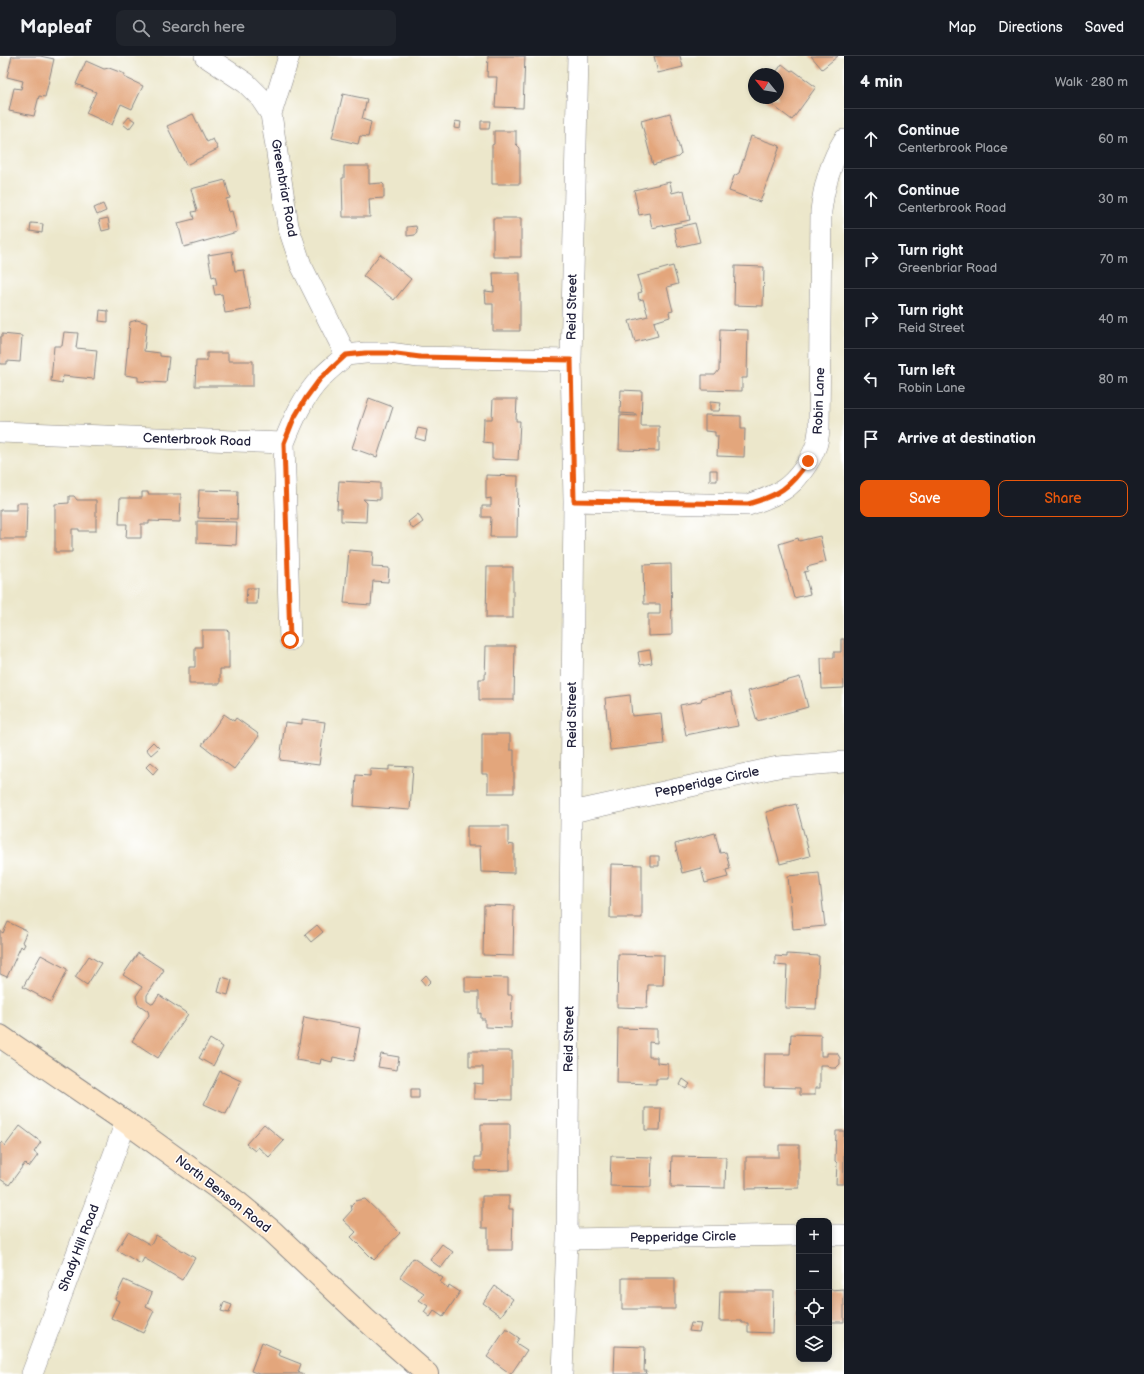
<!DOCTYPE html>
<meta charset="utf-8">
<style>
body{margin:0;font-family:"Balsamiq Sans",sans-serif;background:#20242c;color:#f1f3f6}
.controls{position:absolute;right:12px;bottom:12px;display:grid;overflow:hidden;border-radius:8px;box-shadow:0 2px 6px #0003}
.controls button{width:36px;height:36px;display:grid;place-items:center;padding:0;border:0;border-bottom:1px solid #363941;background:#171b24;color:#f1f3f6;font:20px sans-serif}
.compass{position:absolute;left:748px;top:12px;width:36px;height:36px;border-radius:50%;background:#171b24;box-shadow:0 2px 6px #0003;rotate:300deg}
.stop{position:absolute;width:12px;height:12px;margin:-9px;border:3px solid #ea580c;border-radius:50%;background:#fff}
.stop.end{background:#ea580c;border-color:#fff;box-shadow:0 1px 4px #0008}
.list{margin:0;padding:0;list-style:none}
h2{display:flex;justify-content:space-between;align-items:center;height:52px;margin:0;padding:0 16px;font-size:17px}
h2 small{font-size:13px;font-weight:400;color:#9ea1a6}
.list li{display:grid;grid-template-columns:26px 1fr auto;gap:12px;align-items:center;box-sizing:border-box;height:60px;padding:0 16px;border-top:1px solid #363941}
.list b{display:block;font-size:15px;white-space:nowrap}
.list p{margin:0;font-size:13px;white-space:nowrap;color:#9ea1a6}
.list em{font-size:13px;font-style:normal;color:#9ea1a6}
.actions{display:flex;gap:8px;padding:12px 16px}
.actions a{flex:1;padding:9px 0;border:1px solid #ea580c;border-radius:8px;text-align:center;font-size:14px;color:#ea580c}
.actions .main{background:#ea580c;color:#fff}
.icon{flex:none;width:22px;height:22px;fill:none;stroke:currentColor;stroke-width:2;stroke-linecap:round;stroke-linejoin:round}
.map{position:relative;flex:none;width:844px;height:1318px;overflow:hidden}
header{display:flex;align-items:center;gap:24px;box-sizing:border-box;height:56px;padding:0 20px;background:#171b24;border-bottom:1px solid #363941}
header strong{font-size:19px}
nav{display:flex;gap:22px;margin-inline-start:auto;font-size:14px}
.search{width:280px;height:36px;background:#20242c;display:flex;align-items:center;gap:10px;box-sizing:border-box;padding:0 14px;border-radius:8px;color:#9ea1a6;font-size:15px}
main{display:flex}
aside{flex:1;background:#171b24}
.map>svg:first-child{display:block}
.building{fill:#e3a67c}
.lines{fill:none;stroke-linecap:round;stroke-linejoin:round}
.street-casing{stroke:#878483;stroke-width:22}
.secondary-casing{stroke:#878483;stroke-width:24}
.street{stroke:#fff;stroke-width:21}
.secondary{stroke:#fde5c5;stroke-width:22}
.route{stroke:#ea580c;stroke-width:5}
.labels{text-anchor:middle;dominant-baseline:central;stroke-width:3;stroke-linejoin:round;paint-order:stroke}
.street-label{font-size:13px;fill:#22223b;stroke:#fff}
</style>
<header>
<strong>Mapleaf</strong>
<div class="search"><svg class="icon" aria-label="search" viewBox="0 0 24 24"><circle cx="10" cy="10" r="6"/><path d="M15 15l6 6"/></svg>Search here</div>
<nav><a>Map</a><a>Directions</a><a>Saved</a></nav>
</header>
<main>
<div class="map">
<svg width="844" height="1318" viewBox="0 0 844 1318">
<rect width="100%" height="100%" fill="#fff"/>
<filter id="ink" filterUnits="userSpaceOnUse"><feTurbulence type="fractalNoise" baseFrequency=".025" numOctaves="2"/><feDisplacementMap in="SourceGraphic" scale="8" xChannelSelector="R" yChannelSelector="G"/><feConvolveMatrix kernelMatrix="1 2 1 2 8 2 1 2 1" color-interpolation-filters="sRGB"/></filter>
<filter id="wash" filterUnits="userSpaceOnUse"><feTurbulence type="fractalNoise" baseFrequency=".012" numOctaves="4" result="noise"/><feDisplacementMap in="SourceGraphic" scale="16" xChannelSelector="R" yChannelSelector="G"/><feGaussianBlur stdDeviation="0.9" result="paint"/><feColorMatrix in="noise" values="0 0 0 0 0 0 0 0 0 0 0 0 0 0 0 0 0 1.4 0 .05"/><feComposite in="paint" operator="in"/></filter>
<g filter="url(#wash)">
<rect width="100%" height="100%" fill="#ece7cb"/>
<g id="blocks">
<path class="building" d="M12,0H40L54,3L45,41L39,40L34,60L9,55L14,32L21,33L23,25L7,21Z
M488,0H525L523,52L495,51L497,21H487Z
M654,0H680L683,11L658,17Z
M811,0H838L822,13Z
M86,5L104,13L109,12L125,18L124,21L143,30L132,53L121,48L112,69L86,57L96,36L76,28Z
M782,8L791,15L793,14L816,31L792,64L763,42H778V18H775Z
M343,38L367,43L362,63L371,66L368,81L360,80L358,88L332,82Z
M670,57L681,98L678,101L653,109L641,65Z
M193,58L207,86L213,83L218,93L186,109L167,70Z
M129,61L135,65L129,73L123,68Z
M455,65L461,66L460,73L454,72Z
M481,65H490L489,73H481Z
M494,75H516V88L520,92V128H492V89L494,88Z
M751,80L780,90L760,146L729,135L734,120L739,117Z
M344,110H369V128L382,127L384,129V142L369,143L370,161H343L342,122H344Z
M225,124L230,142L226,143L229,156L232,155L237,176L184,191L178,167L194,163L192,156L197,155L191,133Z
M670,126L672,137L684,134L690,164L652,172L649,157L639,159L634,134Z
M103,148L106,155L97,159L94,152Z
M108,162L110,173L102,175L99,164Z
M493,162H521V201H493Z
M31,167L43,168L42,177L30,175Z
M695,167L700,186L678,191L674,172Z
M416,170L417,175L415,179L407,180V171Z
M232,195L235,215L244,214L251,253L225,257L222,238L215,239L213,229H217L215,220L212,221L208,199Z
M380,198L411,223L394,244L363,220Z
M673,210L678,228L667,231L673,255L669,256L670,261L654,266L658,280L635,286L629,265L648,260L643,243L639,244L638,237L642,236L637,220Z
M735,210L764,211L763,250L734,249Z
M493,217H520V275H493V248H486L485,235L494,236Z
M100,254L108,255V266L99,265Z
M137,264L147,267L144,295L160,297V300L169,301L166,327L138,325V321L125,319L130,266Z
M720,273L748,274L747,322H742V335L702,334V319H715L719,314Z
M64,276L78,277L76,292L97,294L94,323L63,320L62,327L51,325L54,290H62Z
M2,278L22,280L20,306L7,305V308H0V281H2Z
M207,297H228V305H253V330H195L196,305H207Z
M621,334L642,335L641,370H659V395L619,394L620,359L636,360V358L620,357Z
M369,342L393,351L377,401L352,392Z
M493,343H517L516,365H520L518,404L492,403V387L483,386L484,363H492Z
M710,346L721,347L719,355H710Z
M705,359L741,360V373H745L744,401L717,400L718,380H715V376L705,375Z
M418,372L427,374L425,385L415,382Z
M710,414H717V425H710Z
M486,419L518,420L517,481H490L491,461H482V450H491V442L486,443Z
M339,425L380,427V444L363,443L367,447L366,466L341,465V453H337Z
M199,434L238,435L237,463L198,462Z
M142,436H148V438H181L180,466L149,465V468H141V482H126L127,468H119L120,442H142Z
M69,440H74L77,444H96V475H79V473H72V496H55V448L69,447Z
M16,447H27L26,483H0V454H16Z
M418,458L423,466L413,473L408,466Z
M197,465L237,466L236,489L197,487Z
M820,480L826,506L807,511L808,515L804,516L810,538L794,542L779,488L798,482L799,485Z
M349,494L373,496L372,511L389,512L388,526L373,525L371,549L344,547Z
M671,508L672,579L648,580V558H660V548H644L643,509Z
M487,511H513V562H486Z
M247,532H258L257,548H246Z
M202,574H226L229,575V613H220V628H189V611H195V591H202Z
M841,583H844V632L822,633L821,602H834V596H841Z
M486,590H515L514,644H479V623H485Z
M650,594L652,607L640,609L638,596Z
M800,621L808,651L757,665L748,635Z
M731,636L738,670L727,672L726,671L686,679L680,649L701,645L702,642Z
M630,639L632,660L661,657L664,688L610,694L605,642Z
M224,658L234,665L236,662L257,677L259,680L234,713L202,689Z
M302,663L325,666L319,709L280,704L285,666L302,668Z
M482,678H510V694H514V737H488V718H482Z
M153,686L159,692L151,699L146,693Z
M151,706L158,712L153,718L146,711Z
M389,710L413,711L410,754L354,750L356,719L370,720V713L389,714Z
M796,748L810,800L780,808L766,756Z
M467,770H508V788L514,789V817L481,816L480,790H467Z
M715,777L720,797L726,796L730,813L726,814L728,821L705,827L701,812L682,817L675,788Z
M650,800H659V810H650Z
M611,808L642,809V862H610Z
M819,817L825,870L793,873L788,820Z
M484,849L514,850L513,900L483,899Z
M8,866L27,875L22,886L25,888L23,892L21,890L7,921L0,918V875L3,877Z
M317,869L323,876L311,886L305,879Z
M138,897L164,914L147,939V944L153,948L159,939L188,958L158,1002L132,985L149,959L148,955L138,948L136,940L142,931L123,919Z
M618,898L664,899L663,929H648L647,952L617,951Z
M787,898L819,900L816,953L785,952L787,910L775,909V900L787,901Z
M41,899L67,913V915L51,946L23,931Z
M89,900L101,907L87,929L75,921Z
M426,919L431,925L426,930L421,924Z
M222,921L232,924L228,939L218,936Z
M465,921L508,922V939H512L511,972L485,971V963H481V957L479,958V936H465Z
M304,961L360,972L354,1005L333,1001L332,1006L321,1003L320,1008L296,1004Z
M618,972L657,973V987L649,986V1001H657V1007L668,1008V1023H656V1028L617,1027Z
M791,978L821,979V1000H827V997H837L840,1002V1008L836,1012H831L827,1009H820V1032H815V1039H800V1032L764,1031L765,998H790Z
M210,983L223,991L213,1010L199,1002Z
M469,995H512V1044L474,1043V1027L483,1028V1011H469Z
M381,998L399,1001L397,1014L378,1011Z
M220,1015L241,1025L226,1058L204,1048Z
M683,1023L690,1028L686,1033L680,1029Z
M411,1033H419V1042H411Z
M645,1052H661L660,1074H645Z
M264,1068L284,1085L269,1101L258,1091L255,1095L246,1088Z
M481,1068H510V1114L475,1115V1101H481Z
M20,1070L41,1086L34,1096L38,1099L29,1111L25,1107L9,1129L0,1123V1088L2,1086L5,1090Z
M836,1075H844V1128H836L837,1107L835,1105Z
M779,1089H799V1132L746,1133V1101H779Z
M611,1100L652,1101L651,1131L610,1130Z
M672,1100L726,1101L725,1132L671,1131Z
M482,1140H509V1153H513L512,1194H488V1172H482Z
M365,1143L400,1177L374,1204L351,1181L356,1176L343,1164L352,1154L351,1149L355,1145Z
M128,1176L151,1189L156,1179L195,1202L182,1224L144,1202L141,1208L117,1194Z
M442,1188L453,1196L441,1212L430,1204Z
M413,1202L443,1222L440,1226L448,1232L449,1229L460,1236L443,1261L434,1255L430,1261L424,1256L428,1250L419,1244L424,1237L400,1221Z
M622,1222H675V1253H622Z
M124,1224L152,1237L146,1251L154,1255L143,1277L111,1262L119,1245L115,1243Z
M495,1230L513,1243L501,1260L483,1247Z
M844,1233V1266H829V1234Z
M797,1234H799V1269H798Z
M720,1235H773L772,1277L748,1276V1267H742L741,1265H719Z
M224,1246L232,1249L229,1257L221,1255Z
M691,1267L701,1268L699,1276L689,1275Z
M506,1273L519,1282L516,1287L527,1294L511,1318L487,1301Z
M262,1286L280,1294L278,1299L301,1308L298,1316L304,1318H259L251,1315Z
M615,1290L645,1291L644,1315H647L646,1318H614Z"/>
</g>
</g>
<g filter="url(#ink)">
<use href="#blocks" fill-opacity="0" stroke="#878483" stroke-width="1"/>
<g class="lines">
<g class="street-casing">
<path id="street" d="M205,0L246,27L259,40L271,58L288,170L301,209L346,299
M271,58L289,0
M346,299L365,297H389L419,301L571,304
M0,376L284,387C293,364 303,341 321,322C328,314 338,307 346,299
M284,387L290,584
M574,445L748,449C760,445 772,441 783,434C797,425 810,406 816,390C818,385 818,380 819,375L821,155C824,129 830,107 844,84
M572,756L778,711L844,706
M829,1179H844
M567,1183L799,1179
M32,1318L126,1066
M562,1318L567,1183L574,445L571,304L578,0"/>
</g>
<g class="secondary-casing">
<path id="secondary" d="M0,980L126,1066L237,1146L272,1175L365,1263L427,1318"/>
</g>
<use href="#street" class="street"/>
<use href="#secondary" class="secondary"/>
</g>
</g>
<g class="lines" filter="url(#ink)">
<path class="route" d="M290,584L284,387L294,362L306,342L320,323L346,299L365,297H389L420,301L571,304L574,445L748,448C779,439 790,432 808,405"/>
</g>
<g class="labels">
<g class="street-label">
<text transform="translate(284 132) rotate(80)">Greenbriar Road</text>
<text transform="translate(572 251) rotate(-89)">Reid Street</text>
<text transform="translate(819 345) rotate(-88)">Robin Lane</text>
<text transform="translate(197 384) rotate(2)">Centerbrook Road</text>
<text transform="translate(572 659) rotate(-90)">Reid Street</text>
<text transform="translate(707 726) rotate(-12)">Pepperidge Circle</text>
<text transform="translate(569 983) rotate(-89)">Reid Street</text>
<text transform="translate(223 1138) rotate(38)">North Benson Road</text>
<text transform="translate(683 1181) rotate(-1)">Pepperidge Circle</text>
<text transform="translate(79 1192) rotate(-69)">Shady Hill Road</text>
</g>
</g>
</svg>
<div class="controls">
<button>+</button>
<button>−</button>
<button><svg class="icon" aria-label="locate" viewBox="0 0 24 24"><circle cx="12" cy="12" r="6"/><path d="M12 2v4M12 18v4M2 12h4M18 12h4"/></svg></button>
<button><svg class="icon" aria-label="layers" viewBox="0 0 24 24"><path d="M12 4l9 5-9 5-9-5zM3 14l9 5 9-5"/></svg></button>
</div>
<svg class="compass" viewBox="-18 -18 36 36"><path d="M0-13l5 13h-10z" fill="#e53935"/><path d="M0 13l5-13h-10z" fill="#9ea1a6"/></svg>
<div class="stop" style="left:290px;top:584px"></div>
<div class="stop end" style="left:808px;top:405px"></div>
</div>
<aside>
<h2>4 min<small>Walk · 280 m</small></h2>
<ul class="list">
<li><svg class="icon" aria-label="ahead" viewBox="0 0 24 24"><path d="M12 20V5M6 11l6-6 6 6"/></svg><div><b>Continue</b><p>Centerbrook Place</p></div><em>60 m</em></li>
<li><svg class="icon" aria-label="ahead" viewBox="0 0 24 24"><path d="M12 20V5M6 11l6-6 6 6"/></svg><div><b>Continue</b><p>Centerbrook Road</p></div><em>30 m</em></li>
<li><svg class="icon" aria-label="right" viewBox="0 0 24 24"><path d="M7 20v-9h11M14 6l5 5-5 5"/></svg><div><b>Turn right</b><p>Greenbriar Road</p></div><em>70 m</em></li>
<li><svg class="icon" aria-label="right" viewBox="0 0 24 24"><path d="M7 20v-9h11M14 6l5 5-5 5"/></svg><div><b>Turn right</b><p>Reid Street</p></div><em>40 m</em></li>
<li><svg class="icon" aria-label="left" viewBox="0 0 24 24"><path d="M17 20v-9H6M10 6l-5 5 5 5"/></svg><div><b>Turn left</b><p>Robin Lane</p></div><em>80 m</em></li>
<li><svg class="icon" aria-label="arrive" viewBox="0 0 24 24"><path d="M6 21V4h12l-3 4 3 4H6"/></svg><div><b>Arrive at destination</b></div></li>
</ul>
<div class="actions"><a class="main">Save</a><a>Share</a></div>
</aside>
</main>
